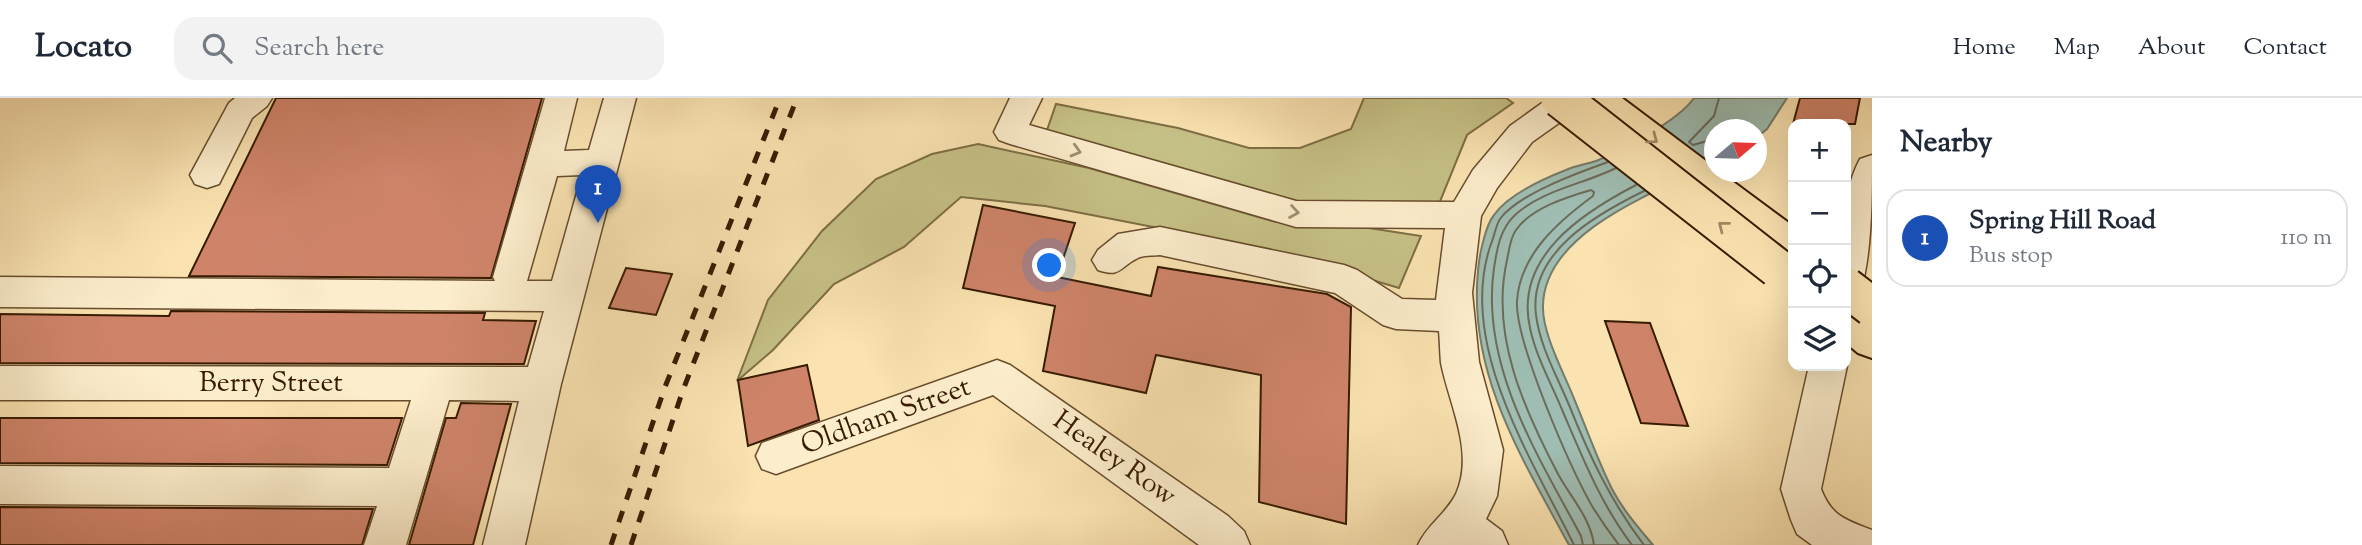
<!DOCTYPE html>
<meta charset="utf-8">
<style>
body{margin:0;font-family:"Sorts Mill Goudy",serif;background:#f2f2f3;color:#1f2937}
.controls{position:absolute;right:21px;top:21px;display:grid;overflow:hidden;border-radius:14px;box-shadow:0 7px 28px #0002}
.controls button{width:63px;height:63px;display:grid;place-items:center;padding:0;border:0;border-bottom:2px solid #e0e1e3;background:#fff;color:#1f2937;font:35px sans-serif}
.compass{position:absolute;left:1704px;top:21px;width:63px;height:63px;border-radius:50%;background:#fff;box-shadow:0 7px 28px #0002;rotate:71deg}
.you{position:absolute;left:1050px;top:168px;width:24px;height:24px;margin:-18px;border:5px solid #fff;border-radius:50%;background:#1a73e8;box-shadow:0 0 0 10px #1a73e833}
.badge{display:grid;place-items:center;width:46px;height:46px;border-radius:50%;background:#8f2418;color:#fff;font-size:23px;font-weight:700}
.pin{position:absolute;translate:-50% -58px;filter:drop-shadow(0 2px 4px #0008)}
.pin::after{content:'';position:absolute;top:37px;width:24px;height:21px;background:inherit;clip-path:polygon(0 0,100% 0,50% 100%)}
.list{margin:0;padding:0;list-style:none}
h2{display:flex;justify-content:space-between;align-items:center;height:91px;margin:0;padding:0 28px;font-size:30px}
h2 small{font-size:23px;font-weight:400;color:#747a83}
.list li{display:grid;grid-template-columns:46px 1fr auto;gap:21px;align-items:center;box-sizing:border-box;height:98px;margin:0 14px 14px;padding:0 14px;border:2px solid #e0e1e3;border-radius:21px}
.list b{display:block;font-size:26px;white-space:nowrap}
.list p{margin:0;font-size:23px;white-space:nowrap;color:#747a83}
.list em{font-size:23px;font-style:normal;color:#747a83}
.icon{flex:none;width:38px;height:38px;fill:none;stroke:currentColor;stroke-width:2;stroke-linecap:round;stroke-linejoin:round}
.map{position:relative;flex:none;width:1872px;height:447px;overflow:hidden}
header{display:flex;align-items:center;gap:42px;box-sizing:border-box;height:98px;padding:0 35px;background:#fff;border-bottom:2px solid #e0e1e3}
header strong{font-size:33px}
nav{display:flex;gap:38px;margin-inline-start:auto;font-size:24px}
.search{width:490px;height:63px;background:#f2f2f3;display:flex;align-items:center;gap:18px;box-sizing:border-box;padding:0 24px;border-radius:21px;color:#747a83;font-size:26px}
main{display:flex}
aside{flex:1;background:#fff}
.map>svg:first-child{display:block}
.green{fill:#c6c186;stroke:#7e6e44;stroke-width:2}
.water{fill:#9fbdb2;stroke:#757c6b;stroke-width:2}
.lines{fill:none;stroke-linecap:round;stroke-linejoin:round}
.shore{stroke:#6b6c5a;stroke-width:2}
.building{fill:#cf846a;stroke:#371b01;stroke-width:2}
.minor-casing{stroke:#684d2d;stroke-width:3}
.major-casing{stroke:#371b01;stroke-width:4}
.minor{fill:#fcedcc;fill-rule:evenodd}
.major{fill:#fae3b1;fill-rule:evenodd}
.rail{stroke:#371b01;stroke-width:5;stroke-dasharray:12 12;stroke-linecap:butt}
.major-bridge-casing{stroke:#371b01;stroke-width:42;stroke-linecap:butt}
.major-bridge{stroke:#fae3b1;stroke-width:38}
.oneway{stroke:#a28962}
.oneway2{stroke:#a38e71}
.labels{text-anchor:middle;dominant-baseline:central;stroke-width:5;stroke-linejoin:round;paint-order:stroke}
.street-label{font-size:28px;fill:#371b01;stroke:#fcedcc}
</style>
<header>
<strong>Locato</strong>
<div class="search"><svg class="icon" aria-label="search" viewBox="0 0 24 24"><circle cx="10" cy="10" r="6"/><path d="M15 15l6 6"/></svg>Search here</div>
<nav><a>Home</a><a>Map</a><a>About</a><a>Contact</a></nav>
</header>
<main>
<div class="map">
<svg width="1872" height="447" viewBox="0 0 1872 447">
<rect width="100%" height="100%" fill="#fae3b1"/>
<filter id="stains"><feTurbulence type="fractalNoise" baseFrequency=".00286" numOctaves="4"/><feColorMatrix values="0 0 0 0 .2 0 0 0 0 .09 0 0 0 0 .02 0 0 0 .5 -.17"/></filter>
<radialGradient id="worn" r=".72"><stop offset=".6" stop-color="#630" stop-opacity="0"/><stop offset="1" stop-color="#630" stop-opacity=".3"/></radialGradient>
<path class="green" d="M1364,0H1506L1513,5L1467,37L1439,106L1324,110L1046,35L1056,6L1178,30L1249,50H1300L1351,31Z
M978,46L1089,70L1276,124L1343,126L1421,138L1399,190L1272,152L1045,108L961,99L904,149L834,186L773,252L737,283L768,202L822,133L876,81L932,56Z"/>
<path class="water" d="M1694,0H1787L1767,31L1757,39L1756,32H1714V66C1658,93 1544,133 1543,208C1542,236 1565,277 1575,303C1587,332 1598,363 1612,391C1623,412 1638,429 1653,447H1569C1522,360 1468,276 1478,173C1479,159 1485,128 1494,117C1508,97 1543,81 1566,72C1575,68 1586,66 1596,63C1622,53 1679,22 1694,0Z"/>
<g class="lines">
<path class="shore" d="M1714,41L1693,47L1689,44L1714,18L1719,0
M1644,93C1597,116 1528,154 1536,217C1540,249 1557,278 1569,307C1589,357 1611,404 1644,447
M1574,447C1532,361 1456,245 1491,146C1494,139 1496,127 1500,121C1518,96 1580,74 1608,64
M1583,447L1581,438C1537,356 1480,267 1494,170C1497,151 1500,131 1515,117C1542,92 1584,86 1616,70
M1594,447C1590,419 1571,400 1558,376C1524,311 1490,237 1507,162C1509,153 1510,140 1516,132C1531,110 1567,99 1591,92L1594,94L1593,98C1559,123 1520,156 1517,203C1515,244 1570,369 1592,408C1600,421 1609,434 1619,447
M1632,447C1601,406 1583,361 1563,314C1552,287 1536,259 1530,230C1514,159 1582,115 1636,87"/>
</g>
<path class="building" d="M276,0H542L491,180L189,178Z
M1800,0H1860L1855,26H1793Z
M983,107L1075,125L1057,179L1151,198L1158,169L1327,196L1351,209L1346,426L1259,404L1261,277L1156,257L1146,295L1043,273L1055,208L963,190Z
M626,170L672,176L656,217L609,210Z
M171,213L485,215L483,222L536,223L524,266L0,265V216L169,218Z
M1605,223L1650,225L1688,328L1641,325Z
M807,267L819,322L748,348L738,282Z
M461,305L511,306L473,447H409L446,320H456Z
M0,320H402L387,367L0,365Z
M0,409L373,411L362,447H0Z"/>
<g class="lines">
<g class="minor-casing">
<path id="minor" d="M235,0H272L267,8L252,20L219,86L207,90L195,86L190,77L229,5Z
M545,0H577L564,53L589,52L604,0H636L561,286L525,447H483L519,303L449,302L406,447H364L377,408L0,406V368L389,370L411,302H0V268L528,269L544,213L0,209V179L495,183L493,179ZM582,77L552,183H527L557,78Z
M1010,0H1042L1029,27L1296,103L1454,104L1473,72L1510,28L1549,0H1588L1583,8L1532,44L1497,90L1481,118L1472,195L1479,264L1503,352L1497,398L1486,421L1502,433L1508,447H1418C1427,427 1446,416 1456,396C1475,354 1449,306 1441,265C1440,254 1440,243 1439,233L1396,231L1383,227L1335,195L1160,157C1153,158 1143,157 1138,160C1119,169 1121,180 1098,172L1092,162L1098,152L1118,136L1160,129L1344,167L1357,172L1402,201L1436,202L1445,130L1296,129L1010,46L999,42L994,34Z
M1872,57C1872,103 1872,158 1859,199L1846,204C1844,160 1838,101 1860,61Z
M997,262L1010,267L1228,418L1244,433L1250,447H1199L993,297L776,376L762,371L756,358L762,345Z
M1846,266L1847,268L1821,391C1832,419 1846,422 1872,432V447H1812L1797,436L1791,422L1781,391L1809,268H1846Z"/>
</g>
<g class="major-casing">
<path id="major" d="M1582,0H1622L1714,69V74H1720L1793,128V163L1780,158L1587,8Z
M1846,207L1860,212L1872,221V260L1858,255L1846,245Z"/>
</g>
<use href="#minor" class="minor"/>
<use href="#major" class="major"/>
<path class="rail" d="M611,447L665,289L780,0
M631,447L683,292L797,0"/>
<g class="major-bridge-casing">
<path id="major-bridge" d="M1560,0L1777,170
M1846,189L1872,209"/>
</g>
<use href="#major-bridge" class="major-bridge"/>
</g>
<defs><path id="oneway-chevron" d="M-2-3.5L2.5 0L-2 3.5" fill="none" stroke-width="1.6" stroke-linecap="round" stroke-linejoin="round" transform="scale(1.75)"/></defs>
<g class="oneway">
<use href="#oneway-chevron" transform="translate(1653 41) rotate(37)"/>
<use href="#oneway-chevron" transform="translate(1723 128) rotate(-142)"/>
</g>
<g class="oneway2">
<use href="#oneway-chevron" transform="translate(1076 53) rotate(16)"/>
<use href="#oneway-chevron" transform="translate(1294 114) rotate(9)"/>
</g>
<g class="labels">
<g class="street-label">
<text x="271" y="286">Berry Street</text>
<text transform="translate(886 319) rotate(-20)">Oldham Street</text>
<text transform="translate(1114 361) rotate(35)">Healey Row</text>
</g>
</g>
<rect width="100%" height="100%" filter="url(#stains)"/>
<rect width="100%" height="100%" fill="url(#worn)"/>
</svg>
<div class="controls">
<button>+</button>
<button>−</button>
<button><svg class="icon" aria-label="locate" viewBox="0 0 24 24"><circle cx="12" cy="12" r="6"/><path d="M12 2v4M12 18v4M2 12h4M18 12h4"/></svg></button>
<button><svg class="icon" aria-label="layers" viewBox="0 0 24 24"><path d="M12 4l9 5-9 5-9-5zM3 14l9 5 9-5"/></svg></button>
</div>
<svg class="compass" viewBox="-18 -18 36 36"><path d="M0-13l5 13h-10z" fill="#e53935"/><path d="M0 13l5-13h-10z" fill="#747a83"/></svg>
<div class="you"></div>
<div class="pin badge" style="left:598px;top:125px;background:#1a4fb4">1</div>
</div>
<aside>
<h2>Nearby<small></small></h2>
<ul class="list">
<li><span class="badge" style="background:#1a4fb4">1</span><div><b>Spring Hill Road</b><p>Bus stop</p></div><em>110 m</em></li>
</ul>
</aside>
</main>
